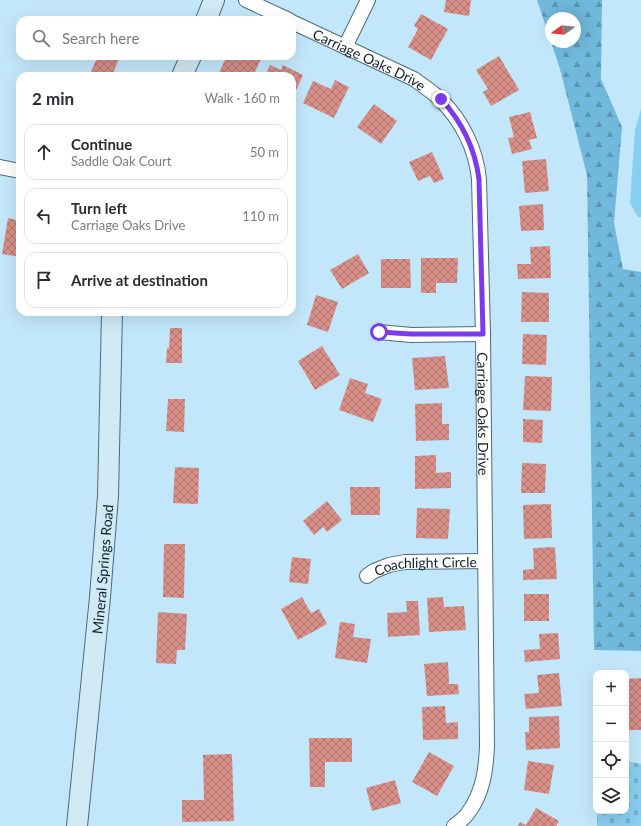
<!DOCTYPE html>
<meta charset="utf-8">
<style>
body{margin:0;font-family:Lato,sans-serif;background:#f2f2f3;color:#2b2b33}
.controls{position:absolute;right:12px;bottom:12px;display:grid;overflow:hidden;border-radius:8px;box-shadow:0 4px 16px #0002}
.controls button{width:36px;height:36px;display:grid;place-items:center;padding:0;border:0;border-bottom:1px solid #e1e1e2;background:#fff;color:#2b2b33;font:20px sans-serif}
.compass{position:absolute;left:545px;top:12px;width:36px;height:36px;border-radius:50%;background:#fff;box-shadow:0 4px 16px #0002;rotate:255deg}
.stop{position:absolute;width:12px;height:12px;margin:-9px;border:3px solid #7c3aed;border-radius:50%;background:#fff}
.stop.end{background:#7c3aed;border-color:#fff;box-shadow:0 1px 4px #0008}
.list{margin:0;padding:0;list-style:none}
h2{display:flex;justify-content:space-between;align-items:center;height:52px;margin:0;padding:0 16px;font-size:17px}
h2 small{font-size:13px;font-weight:400;color:#7c7c81}
.list li{display:grid;grid-template-columns:26px 1fr auto;gap:12px;align-items:center;box-sizing:border-box;height:56px;margin:0 8px 8px;padding:0 8px;border:1px solid #e1e1e2;border-radius:12px}
.list b{display:block;font-size:15px;white-space:nowrap}
.list p{margin:0;font-size:13px;white-space:nowrap;color:#7c7c81}
.list em{font-size:13px;font-style:normal;color:#7c7c81}
.icon{flex:none;width:22px;height:22px;fill:none;stroke:currentColor;stroke-width:2;stroke-linecap:round;stroke-linejoin:round}
.map{position:relative;flex:none;width:641px;height:826px;overflow:hidden}
.search{position:absolute;background:#fff;box-shadow:0 4px 16px #0002;left:16px;top:16px;width:280px;height:44px;display:flex;align-items:center;gap:10px;box-sizing:border-box;padding:0 14px;border-radius:12px;color:#7c7c81;font-size:15px}
.panel{position:absolute;background:#fff;box-shadow:0 4px 16px #0002;left:16px;top:72px;width:280px;height:244px;border-radius:12px}
.map>svg:first-child{display:block}
.green{fill:#88cef0}
.forest{fill:url(#forest-firs);fill-rule:evenodd}
.cemetery{fill:url(#cemetery-stones)}
.building{fill:url(#building-cross-hatch)}
.lines{fill:none;stroke-linecap:round;stroke-linejoin:round}
.street-casing{stroke:#4b6b7b;stroke-width:16}
.secondary-casing{stroke:#4b6b7b;stroke-width:22}
.street{stroke:#fff;stroke-width:14}
.secondary{stroke:#d0e9f4;stroke-width:20}
.route{stroke:#7c3aed;stroke-width:5}
.labels{text-anchor:middle;dominant-baseline:central;stroke-width:3;stroke-linejoin:round;paint-order:stroke}
.street-label{font-size:14px;fill:#121f26;stroke:#c3e7fa}
</style>
<div class="map">
<svg width="641" height="826" viewBox="0 0 641 826">
<defs>
<pattern id="forest-firs" width="22" height="20" patternUnits="userSpaceOnUse"><rect width="22" height="20" fill="#70b9dc"/><path d="M5 1l3.5 6h-7zM16 11l3.5 6h-7z" fill="#5b96b2"/></pattern>
<pattern id="cemetery-stones" width="16" height="16" patternUnits="userSpaceOnUse"><rect width="16" height="16" fill="#88cef0"/><path d="M2 7V4a2 2 0 0 1 4 0v3zM10 15v-3a2 2 0 0 1 4 0v3z" fill="#74b0ce"/></pattern>
<pattern id="building-cross-hatch" width="8" height="8" patternUnits="userSpaceOnUse"><rect width="8" height="8" fill="#d78f88"/><path d="M0 0l8 8M0 8l8-8" fill="none" stroke="#ad746f"/></pattern>
</defs>
<rect width="100%" height="100%" fill="#c3e7fa"/>
<path class="green" d="M641,109V217H638L630,203L635,130Z"/>
<path class="forest" d="M537,0H602L601,79L622,127L614,223L623,269L641,272V651L594,650L587,175L560,69ZM551,18H575V42H551Z"/>
<path class="cemetery" d="M626,761L641,764V826H597V811H626Z"/>
<path class="building" d="M446,0H471L469,16L444,12Z
M421,14L448,29L431,60L408,47L418,29L414,26Z
M98,56H120L112,76H89Z
M227,56H259L262,57L253,76H220L218,75Z
M499,56L519,90L491,106L483,92L488,89L476,70Z
M270,65L281,70L283,65L303,75L292,99V76H265Z
M335,80L349,87L334,118L303,103L313,81L331,89Z
M374,104L397,121L381,144L357,127Z
M530,112L537,138L529,140L532,149L512,154L508,138L514,137L509,117Z
M432,152L444,179L434,183L430,176L418,181L409,162Z
M546,159L549,191L525,193L522,161Z
M543,204L544,230L521,231L519,206Z
M8,218L20,221V257L2,254Z
M550,246L551,278L518,279L517,264H531L530,247Z
M358,254L369,273L342,289L330,270Z
M421,258H458L457,283H436V293H421Z
M381,259H410L411,288H381Z
M522,292L549,293V322H521Z
M316,295L338,302L328,332L307,325Z
M170,328H182V363H166L167,348H169Z
M523,334L547,335L546,365L522,364Z
M322,346L340,375L315,390L298,361Z
M445,356L449,388L415,390L412,358Z
M525,376L552,377L551,411L523,410Z
M350,378L368,384L365,393L382,399L373,422L339,410Z
M168,399H185L184,432L166,431Z
M442,403V424H449V440L416,441L415,404Z
M523,419L543,420L542,443L523,442Z
M436,455V473L451,472V488L415,489V456Z
M522,463L546,464L545,493H521Z
M175,467L199,468L198,504L173,503Z
M350,487H380V515H351Z
M327,501L342,520L327,532L323,527L314,535L303,521Z
M551,504L552,538L524,539L523,505Z
M417,508L450,509L448,539L416,538Z
M164,544H185L184,598L163,597Z
M555,547L557,579L523,580V570L534,569L533,548Z
M292,557L311,559L308,584L289,582Z
M524,594H549V621H524Z
M302,597L311,613L319,609L327,624L298,640L281,609Z
M443,597L444,607L464,606L466,630L429,632L427,598Z
M406,601H418L420,635L388,637L387,613L407,612Z
M158,612L187,614L185,650H177L176,664L156,663Z
M340,622L355,624L353,637L371,639L367,663L335,658Z
M558,633L560,659L525,662L524,650L540,649L539,634Z
M448,662L449,684H458L459,694L427,696L424,664Z
M559,673L562,706L526,709L524,694L539,693L537,675Z
M641,678V730H627L626,679Z
M445,706L446,723L458,722V739L423,740L422,707Z
M559,716L560,748L526,750L525,732H529V717Z
M309,738H352V762H325V787H310Z
M429,752L454,766L437,796L412,782Z
M232,754L234,821L182,822V800H204L203,755Z
M528,761L554,765L549,794L524,790Z
M395,780L401,803L372,811L366,788Z
M536,808L559,821L556,826H518L520,822L526,825Z"/>
<g class="lines">
<g class="street-casing">
<g id="street">
<path d="M246,0L289,20"/>
<path id="s1" d="M292,22L414,79C423,86 433,92 441,100C462,121 476,149 479,179L483,334L487,746C486,770 483,793 468,813C465,818 459,822 454,826"/>
<path d="M345,47L368,0"/>
<path d="M0,167L20,171"/>
<path d="M379,332L411,335L483,334"/>
<path id="s2" d="M367,576L374,571L389,565L405,562L485,561"/>
</g>
</g>
<g class="secondary-casing">
<g id="secondary">
<path d="M206,20L214,0"/>
<path d="M182,76L191,56"/>
<path id="s3" d="M77,826L100,597L108,496L112,312"/>
</g>
</g>
<use href="#street" class="street"/>
<use href="#secondary" class="secondary"/>
</g>
<g class="lines">
<path class="route" d="M379,332L411,334H483L479,179C475,148 462,122 441,99"/>
</g>
<g class="labels">
<g class="street-label">
<text stroke="none"><textPath href="#s1" startOffset="86">Carriage Oaks Drive</textPath></text>
<text stroke="none"><textPath href="#s1" startOffset="493">Carriage Oaks Drive</textPath></text>
<text stroke="none"><textPath href="#s2" startOffset="61">Coachlight Circle</textPath></text>
<text stroke="none"><textPath href="#s3" startOffset="258">Mineral Springs Road</textPath></text>
</g>
</g>
</svg>
<div class="controls">
<button>+</button>
<button>−</button>
<button><svg class="icon" aria-label="locate" viewBox="0 0 24 24"><circle cx="12" cy="12" r="6"/><path d="M12 2v4M12 18v4M2 12h4M18 12h4"/></svg></button>
<button><svg class="icon" aria-label="layers" viewBox="0 0 24 24"><path d="M12 4l9 5-9 5-9-5zM3 14l9 5 9-5"/></svg></button>
</div>
<svg class="compass" viewBox="-18 -18 36 36"><path d="M0-13l5 13h-10z" fill="#e53935"/><path d="M0 13l5-13h-10z" fill="#7c7c81"/></svg>
<div class="stop" style="left:379px;top:332px"></div>
<div class="stop end" style="left:441px;top:99px"></div>
<div class="search"><svg class="icon" aria-label="search" viewBox="0 0 24 24"><circle cx="10" cy="10" r="6"/><path d="M15 15l6 6"/></svg>Search here</div>
<section class="panel">
<h2>2 min<small>Walk · 160 m</small></h2>
<ul class="list">
<li><svg class="icon" aria-label="ahead" viewBox="0 0 24 24"><path d="M12 20V5M6 11l6-6 6 6"/></svg><div><b>Continue</b><p>Saddle Oak Court</p></div><em>50 m</em></li>
<li><svg class="icon" aria-label="left" viewBox="0 0 24 24"><path d="M17 20v-9H6M10 6l-5 5 5 5"/></svg><div><b>Turn left</b><p>Carriage Oaks Drive</p></div><em>110 m</em></li>
<li><svg class="icon" aria-label="arrive" viewBox="0 0 24 24"><path d="M6 21V4h12l-3 4 3 4H6"/></svg><div><b>Arrive at destination</b></div></li>
</ul>
</section>
</div>
